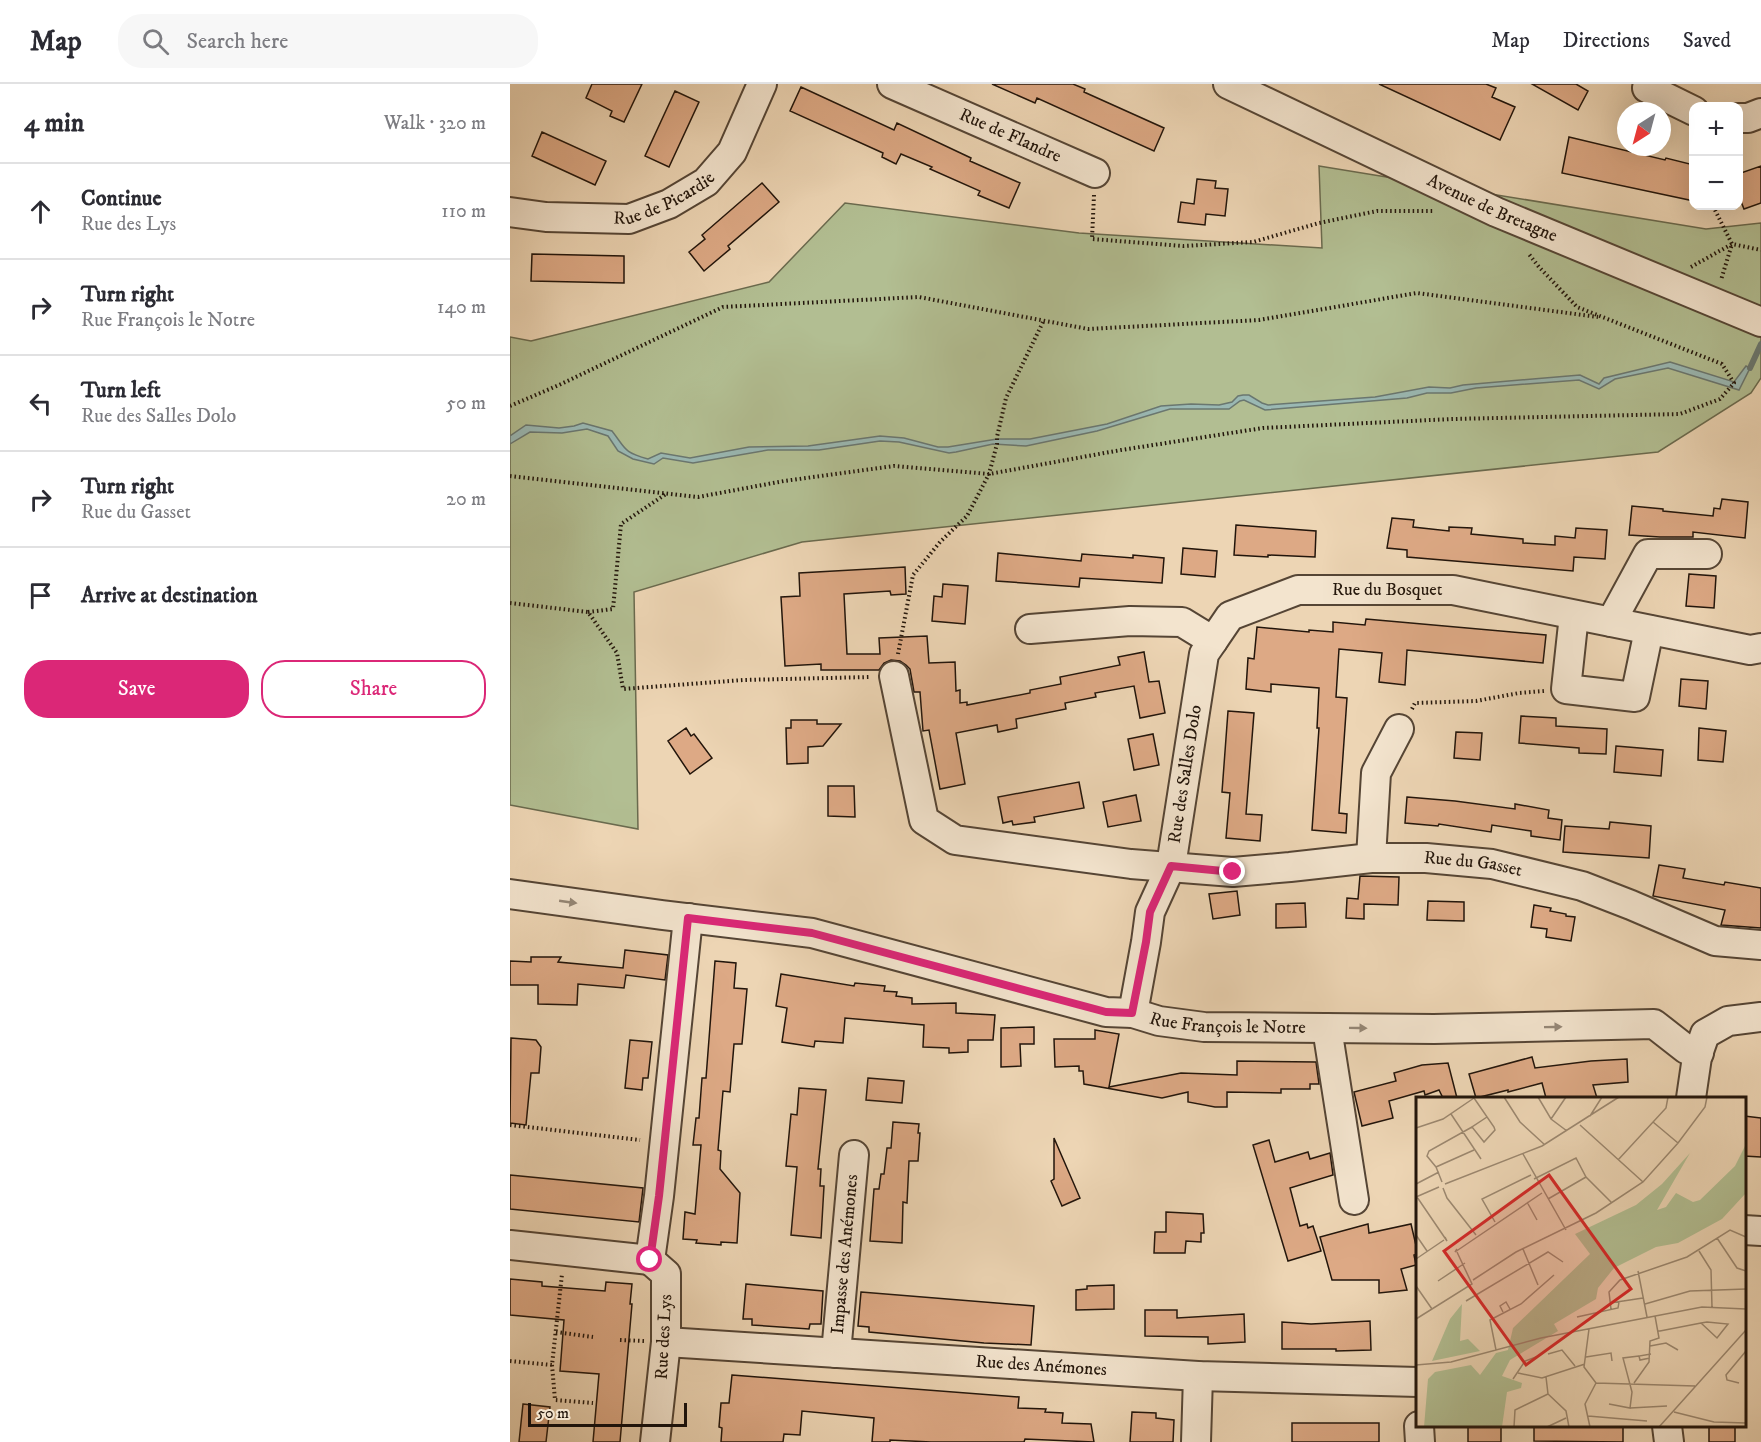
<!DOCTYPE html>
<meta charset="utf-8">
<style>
body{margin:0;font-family:"IM FELL DW Pica",serif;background:#f7f7f7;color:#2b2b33}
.controls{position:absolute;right:18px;top:18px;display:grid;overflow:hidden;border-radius:12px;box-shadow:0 6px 24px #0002}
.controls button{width:54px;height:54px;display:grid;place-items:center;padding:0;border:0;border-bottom:2px solid #e1e1e2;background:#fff;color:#2b2b33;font:30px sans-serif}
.compass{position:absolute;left:1107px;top:18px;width:54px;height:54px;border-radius:50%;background:#fff;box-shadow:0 6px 24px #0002;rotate:216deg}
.scale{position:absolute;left:18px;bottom:15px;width:159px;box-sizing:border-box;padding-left:6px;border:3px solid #22150b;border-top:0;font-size:16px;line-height:21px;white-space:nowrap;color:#22150b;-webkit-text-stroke:4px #f3e4ce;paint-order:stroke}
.stop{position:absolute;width:18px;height:18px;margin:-14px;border:4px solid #db2777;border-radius:50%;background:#fff}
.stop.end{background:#db2777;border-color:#fff;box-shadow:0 2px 6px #0008}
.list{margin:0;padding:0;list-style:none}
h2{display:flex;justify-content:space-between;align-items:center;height:78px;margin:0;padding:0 24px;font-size:26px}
h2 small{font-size:20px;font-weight:400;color:#7c7c81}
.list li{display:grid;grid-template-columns:39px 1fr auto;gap:18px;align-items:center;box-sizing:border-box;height:96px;padding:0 24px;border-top:2px solid #e1e1e2}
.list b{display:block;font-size:22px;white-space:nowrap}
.list p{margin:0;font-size:20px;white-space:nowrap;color:#7c7c81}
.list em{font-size:20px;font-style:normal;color:#7c7c81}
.actions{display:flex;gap:12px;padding:18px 24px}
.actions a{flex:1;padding:14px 0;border:2px solid #db2777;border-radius:24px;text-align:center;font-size:21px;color:#db2777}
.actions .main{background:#db2777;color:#fff}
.icon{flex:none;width:33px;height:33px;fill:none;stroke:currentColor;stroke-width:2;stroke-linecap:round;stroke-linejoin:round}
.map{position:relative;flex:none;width:1251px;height:1358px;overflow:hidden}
header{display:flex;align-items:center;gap:36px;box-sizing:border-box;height:84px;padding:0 30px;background:#fff;border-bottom:2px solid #e1e1e2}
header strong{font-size:28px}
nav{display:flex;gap:33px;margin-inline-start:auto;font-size:21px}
.search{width:420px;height:54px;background:#f7f7f7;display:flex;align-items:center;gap:15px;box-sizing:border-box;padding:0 21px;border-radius:24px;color:#7c7c81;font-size:22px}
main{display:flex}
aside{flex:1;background:#fff}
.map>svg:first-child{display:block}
.green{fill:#b2be92;stroke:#6a6a4e;stroke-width:1.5}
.water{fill:#9ab8b3;stroke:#6a7770;stroke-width:1.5}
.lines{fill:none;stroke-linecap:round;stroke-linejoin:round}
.stream{stroke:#6a7770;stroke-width:6}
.building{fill:#dda985;stroke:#22150b;stroke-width:1.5}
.minor-casing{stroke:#554535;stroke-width:32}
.path{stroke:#22150b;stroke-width:4;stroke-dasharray:1.5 3;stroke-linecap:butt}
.minor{stroke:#f3e4ce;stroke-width:28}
.oneway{fill:#958776}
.route{stroke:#db2777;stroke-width:8}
.labels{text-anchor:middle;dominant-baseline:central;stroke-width:4.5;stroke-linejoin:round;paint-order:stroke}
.street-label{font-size:18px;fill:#22150b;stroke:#f3e4ce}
.inset-road{fill:none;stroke:#9c8870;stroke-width:1.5}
.view{fill:#d62828;fill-opacity:0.15;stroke:#d62828;stroke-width:3}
.inset-edge{fill:none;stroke:#22150b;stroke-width:3}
</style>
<header>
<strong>Map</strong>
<div class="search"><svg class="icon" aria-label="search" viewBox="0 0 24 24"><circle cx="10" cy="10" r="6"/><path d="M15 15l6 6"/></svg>Search here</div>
<nav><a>Map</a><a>Directions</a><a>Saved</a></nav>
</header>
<main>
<aside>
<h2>4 min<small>Walk · 320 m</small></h2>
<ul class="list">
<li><svg class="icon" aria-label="ahead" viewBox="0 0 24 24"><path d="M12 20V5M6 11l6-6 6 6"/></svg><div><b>Continue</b><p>Rue des Lys</p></div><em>110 m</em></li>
<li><svg class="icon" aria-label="right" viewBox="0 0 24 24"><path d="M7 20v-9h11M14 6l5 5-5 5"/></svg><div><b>Turn right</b><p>Rue François le Notre</p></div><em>140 m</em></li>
<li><svg class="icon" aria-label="left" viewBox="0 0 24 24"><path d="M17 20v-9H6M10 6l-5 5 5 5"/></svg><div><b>Turn left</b><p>Rue des Salles Dolo</p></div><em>50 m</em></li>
<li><svg class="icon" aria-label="right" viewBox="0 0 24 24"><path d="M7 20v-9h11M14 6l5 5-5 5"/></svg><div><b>Turn right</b><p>Rue du Gasset</p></div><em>20 m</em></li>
<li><svg class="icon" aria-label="arrive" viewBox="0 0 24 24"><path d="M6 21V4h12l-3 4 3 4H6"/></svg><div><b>Arrive at destination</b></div></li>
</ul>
<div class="actions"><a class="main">Save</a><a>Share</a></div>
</aside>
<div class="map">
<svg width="1251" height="1358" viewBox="0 0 1251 1358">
<rect width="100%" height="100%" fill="#edd5b4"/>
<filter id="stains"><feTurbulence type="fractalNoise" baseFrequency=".00333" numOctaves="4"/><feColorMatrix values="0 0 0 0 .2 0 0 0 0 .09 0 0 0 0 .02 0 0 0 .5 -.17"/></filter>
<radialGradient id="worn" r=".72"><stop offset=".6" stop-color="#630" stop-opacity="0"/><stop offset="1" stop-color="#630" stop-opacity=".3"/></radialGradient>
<path class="green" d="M809,82L1196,145L1251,139V294L1241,309L1148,368L292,458L124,508L128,745L0,721V253L21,257L259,198L335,119L569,149L812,164Z"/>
<path class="water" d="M1160,278L1224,298L1236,282L1240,284L1229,306L1158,284L1105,295L1089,305L1069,296L966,304L941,309H917L897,314L755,326L734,316L730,317L719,325H660L587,347L516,362L483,360L446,368L439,369L389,358L370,357L309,366H258L183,379L153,374L144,380L123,375L108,367L98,352L77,345L52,349L20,348L0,360V352L16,341L49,344L64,342L73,339L102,347C116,365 113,368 138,375L151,369L180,374L239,363L298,362L370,352L394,354L428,363H438L487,355H520L597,340L651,322L681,320L709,321L722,318L728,312L733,311H739L752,319L758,321L865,313L919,303L940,304L953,301L1070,291L1089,300L1094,294Z"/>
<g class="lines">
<path class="stream" d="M1240,284L1251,260"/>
</g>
<path class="building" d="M82,0H132L114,38L100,32L102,27L76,14Z
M482,0H563L575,5L574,8L654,44L644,67L527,14L525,19Z
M869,0H976L986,4L982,13L1005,23L990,56Z
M1022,0H1066L1078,7L1068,26Z
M291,3L384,46L387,39L461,74L460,77L510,99L499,124L468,111L470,107L420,85L422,83L391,70L386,80L372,73L373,69L280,27Z
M165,7L189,18L159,83L135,72Z
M32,48L96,77L85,101L22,72Z
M1059,53L1155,76L1156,74L1184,81V117L1052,89Z
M1251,82V119L1234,125L1228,110V90Z
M687,95L706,97L705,104L718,105L715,132L696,130L695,141L668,138L671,118L684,120Z
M252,99L269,118L218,162L220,165L194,187L179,168L195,155L192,151Z
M22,170L114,172V199L21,197Z
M1212,415L1238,418L1235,454L1183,448V453H1150L1119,451L1122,422L1153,425V427L1203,432L1204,424L1210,425Z
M882,434L904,436L903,443L939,447V443L962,444L961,450L1013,455V459L1045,461V452L1065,454L1066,444L1097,446L1095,475L1064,473L1063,487L897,473V466L877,464Z
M726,441L806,447L805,473L758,471V473L724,471Z
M673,464L707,467L705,493L671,490Z
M488,469L571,477L572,470L623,474V471L654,474L652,499L570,494L569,503L486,497Z
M395,483L396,510L381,511L380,507L334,510L337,570H370L369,554L417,552L419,579L445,578L446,607L450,606V619L457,618V621L520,609V606L551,600L550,593L610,581L608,573L634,568L639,598L649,597L655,629L630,634L624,602L585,609L586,613L555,619L556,625L506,635L507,644L488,648L487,641L446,649L455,700L430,705L419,646L413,647L410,608H404L400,585L396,581L390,577L381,576L374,579L369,586H311V580L275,582L271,513L290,512L289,489Z
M1179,490L1206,492L1204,524L1176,522Z
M433,500L458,502L455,540L422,537L424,512L432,513Z
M856,535L1036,551L1033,579L897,566L895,601L869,598L872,569L829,565L826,613L837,614L829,729L837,730L836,749L802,746L809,644H807L809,604L761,600V608L736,605L738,574L744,575L747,543L799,548V546L823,548V538L855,541Z
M1171,595L1198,597L1196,625L1169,622Z
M718,627L744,629L736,730L752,731L750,757L716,754L720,709L712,708Z
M1011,632L1046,634V642L1097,645L1096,670L1069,669V664L1009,659Z
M281,636H307V640H331L313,662L298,663V679L277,680L276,644H281Z
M176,644L181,652L184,650L202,674L180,690L158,657Z
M1189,644L1216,647L1213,678L1188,676Z
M946,648L972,649L970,676L944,674Z
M643,650L649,681L624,686L618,655Z
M1106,662L1153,666L1151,692L1104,688Z
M569,698L574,724L524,733L525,738L503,741L502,737L493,739L488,713Z
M318,702H344L345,733L318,732Z
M626,711L631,737L598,743L593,718Z
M897,713L945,717L1005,725V720L1039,726L1038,734L1052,736L1050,756L1021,752V747L982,741L981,748L929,740L928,742L895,739Z
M1100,738L1141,742L1139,774L1053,768L1055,742L1099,745Z
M1149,781L1175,785L1173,794L1214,801L1215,798L1251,804V844L1211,841L1215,826L1143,812Z
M850,792L889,793L888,821L854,820V835L836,834L837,814L848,815Z
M727,807L730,831L703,835L699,810Z
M918,817L954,818V837L917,836Z
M795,819L796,843L766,844V820Z
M1024,821L1041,824L1040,827L1056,830V832L1065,833L1061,857L1036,853L1037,845L1021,843Z
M115,866L158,871L155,896L116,891L114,904L68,900L67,921L28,920V901H0V877L21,878V873H51L48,878L113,884Z
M205,877L226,879L224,904L237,905L232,960H224L220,1008L213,1007L208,1066L211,1067L210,1085L230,1109L227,1159L211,1158V1161L186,1159L187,1156L173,1155L175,1128L185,1130L191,1061H183L186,1034H189L192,994H196Z
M271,890L344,902L345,899L375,902L374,907L387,908L386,912L402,914V920L446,919V929L485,931L483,956H458V968L439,969V964L413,963L414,941L335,934L333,959L305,957L304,963L272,958L277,924L266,922Z
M524,943V960H510L511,982L491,983V944Z
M585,946L609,950L599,1003L671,989L727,991V977L806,978L809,1000H800V1005H771V1009L717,1008V1023H705L678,1018V1008L652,1014L574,1000L573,987H569V982L545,983L544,955H585Z
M1,954L26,956L31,963L29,989H21L16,1041L0,1039Z
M120,956L142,958L138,994H133L132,1006L115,1004Z
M1022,973L1025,984L1081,977L1117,975L1118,998L1083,1001L1087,1014H1036L1032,999L998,1008V1006L966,1014L959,990Z
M938,979L947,1014H933L929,1006L915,1011L914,1007L879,1017L883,1034L852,1042L844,1008L886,997L884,989L912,981Z
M358,994L394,997L392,1019L356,1016Z
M289,1004L316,1006L308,1085H311L310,1102H314L311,1154L281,1151L287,1083L276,1082L281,1030L287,1031Z
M1234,1032L1251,1034V1073L1234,1072Z
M383,1038L409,1040L408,1049H410L408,1077H399L397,1119L393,1118L392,1159L360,1157L364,1105H369L371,1090H374L377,1064H381Z
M544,1054L570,1114L552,1122L541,1097L544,1095Z
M759,1056L765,1078L798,1068L800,1075L820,1069L823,1091L780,1104L790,1142L797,1140L798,1144L803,1142L811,1167L778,1177L743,1061Z
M0,1091L133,1104L129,1138L0,1125Z
M656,1128L693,1130L694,1149H691V1158L676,1157L675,1169H644L645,1148H656Z
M858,1140L859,1149L901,1140L908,1170L904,1171L906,1181L891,1185L897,1206L869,1209V1196H822L810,1153Z
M0,1195L32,1198V1202L95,1207L96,1198L122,1200L120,1220H122L110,1358H83L89,1290L50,1287L54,1236L0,1231Z
M236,1200L313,1207L311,1240H300L299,1245L242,1241V1235H233Z
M604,1201V1225L566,1226V1206L577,1205V1202Z
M351,1208L524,1222L521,1261L474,1259L359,1248V1243L348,1242Z
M635,1226H667V1234L734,1230L735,1258L698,1260V1253L635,1252Z
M860,1237L861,1266L826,1267V1265H772V1238L801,1240Z
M222,1291L509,1313L508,1324L536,1325L535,1328L553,1329L552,1339L581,1340L584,1358L515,1355L514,1358H421L380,1356V1358H362L364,1334L292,1327L290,1351L274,1350L273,1358H211L212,1344L209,1343L211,1319H219Z
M13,1320L40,1323L36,1358H9Z
M622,1328L646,1329V1334L664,1336L663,1358H620Z
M782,1339H869V1358H782Z
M958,1341H991V1358H958Z
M1024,1341H1113V1358L1024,1357Z
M1199,1341H1225V1358H1199Z"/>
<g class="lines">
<g class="minor-casing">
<g id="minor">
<path id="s1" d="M382,0L585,89"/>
<path id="s2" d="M718,0L986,128L1251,238"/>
<path d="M1137,4L1184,27"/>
<path d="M1228,34H1238L1251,29"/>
<path id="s3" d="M0,128L36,133L119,135L159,120L196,98L222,68L252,0"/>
<path d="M1064,531L1056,605L1125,613L1139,546"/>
<path d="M1101,538L1138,470H1197"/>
<path id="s4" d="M520,545L620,537L672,538L703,557L720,532L788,506H943L1240,566L1251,564"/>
<path id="s5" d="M384,592L414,736L445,756L621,780L723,788L780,783L861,774H916L982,780L1072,802L1121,821L1205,857L1251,861"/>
<path d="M861,774L866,689L889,645"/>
<path id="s6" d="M0,810L152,831L302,849L596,928L623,929L649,937L694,943L924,945L1144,940L1176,965L1189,969"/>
<path id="s7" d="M623,929L636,858L640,828L661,782L694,570L703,557"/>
<path d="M817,944L844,1116"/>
<path d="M1181,1014L1187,973L1195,950L1218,937L1251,933"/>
<path d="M1234,1146L1251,1147"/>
<path d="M0,1161L140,1176"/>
<path d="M140,1176L149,1112L178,834"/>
<path d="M140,1176L156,1190V1258L145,1358"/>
<path id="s8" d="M156,1258L688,1292L908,1298"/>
<path id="s9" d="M326,1269L344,1071"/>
<path d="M909,1342L910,1358"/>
<path d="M1157,1342L1159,1358"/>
<path d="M686,1358L688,1292"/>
</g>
</g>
<path class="path" d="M584,111L582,155L673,162L743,158L809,139L867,127H925
M1203,122L1222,160L1211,196
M1181,183L1222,160L1251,166
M0,322L49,301L213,223L409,213L578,245L749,236L907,209L1088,233
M0,392L188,413L274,397L384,382L479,390L611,366L753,344L942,335L1170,330L1210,315L1224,299L1212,280L1067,223L1029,183L1018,169
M0,519L78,528L107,569L113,605L233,596L360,593
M78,528L103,525L111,440L156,410
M388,570L403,491L430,458L457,432L479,390L487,360V353L496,314L533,238
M902,625L905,619L966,617L1009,609L1034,607
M0,1041L130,1056
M46,1248L83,1253
M110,1256L134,1257
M0,1277L42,1281L52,1190
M42,1281L45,1316L83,1319"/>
<use href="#minor" class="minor"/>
</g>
<defs><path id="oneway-solid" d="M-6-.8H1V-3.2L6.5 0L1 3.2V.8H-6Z" transform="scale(1.5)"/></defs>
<g class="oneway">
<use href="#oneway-solid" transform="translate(58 818) rotate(8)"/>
<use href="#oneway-solid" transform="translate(1043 943) rotate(-1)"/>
<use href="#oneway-solid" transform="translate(848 944) rotate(1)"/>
</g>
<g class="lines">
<path class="route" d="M140,1176L149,1112L178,834L302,849L596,928L622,929L636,858L640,828L661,782L723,788"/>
</g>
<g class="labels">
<g class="street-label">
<text stroke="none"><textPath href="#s1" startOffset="129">Rue de Flandre</textPath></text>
<text stroke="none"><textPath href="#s3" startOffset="159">Rue de Picardie</textPath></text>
<text stroke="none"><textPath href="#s2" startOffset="292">Avenue de Bretagne</textPath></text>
<text stroke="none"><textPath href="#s4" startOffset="381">Rue du Bosquet</textPath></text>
<text stroke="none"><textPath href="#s7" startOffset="246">Rue des Salles Dolo</textPath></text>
<text stroke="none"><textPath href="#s5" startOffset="705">Rue du Gasset</textPath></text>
<text stroke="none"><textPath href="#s6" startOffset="732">Rue François le Notre</textPath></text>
<text stroke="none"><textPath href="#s9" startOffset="99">Impasse des Anémones</textPath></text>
<text transform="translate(154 1253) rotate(-87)">Rue des Lys</text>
<text stroke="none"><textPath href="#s8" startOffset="376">Rue des Anémones</textPath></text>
</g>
</g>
<g transform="translate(906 1013)">
<rect width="330" height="330" fill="#edd5b4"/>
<path d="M330,47V96L306,122L262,146L240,150L198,171L182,191L180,202L138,227L142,234L94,263L86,279L106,286L105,291L91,295L86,330H8L12,282L19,275L55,268L64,278L80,256L92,253L97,231L174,157L159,137L220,108L246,87L274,56L241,113L250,110L260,96L277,105L284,103L319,69ZM46,207L44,244L52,242L64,254L16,264L34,222Z" fill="#b2be92"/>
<path class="inset-road" d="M88,0L104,25L129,48M122,0L135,22L151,34M58,1L78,30L79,33L68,45L56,30L71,20M35,17L65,62M174,19L186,0M135,22L150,0M237,25L262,46M164,28L227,85M0,31L27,22L58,1M107,57L150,133M202,63L250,11L252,0M20,70L11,59L13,54L56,30M118,82L160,61L170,80L196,106M26,85L20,70L58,53M0,87L23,75M29,87L126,49L203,0M27,91L31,101L60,138M0,100L23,90M1,100L31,144L29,140M132,102L170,80M111,105L121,123M79,125L66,102L115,78M0,138L11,154M301,141L321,171L330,174M41,152L39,155L126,96M107,152L122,188M283,154L295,173L296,210M0,162L28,143M222,174L231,220M57,183L100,155L180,116L227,85L262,46L289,10L291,0M22,184L49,166M0,189L16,212M50,204L132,155L147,165M194,206L227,201M229,207L274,194L330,192M195,212L193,195L204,183L271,160L314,133L330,140M87,215L84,209L90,205L94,212M161,220L202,211L203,205M0,222L56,187L41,155M173,232L168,270L180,286L279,289M242,234H244L285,226L291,225L312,227L301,241L285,226M234,249L250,246L262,253M80,253L74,223L105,207L138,178M132,257L146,253L159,269M170,260L195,256L196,264M234,261L224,263L223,259L235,257M0,268L35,265L125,241L286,210L330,212M102,276L126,281L169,267M130,280L132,297L150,314L153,330M97,282L109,264L120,260M218,286L233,265L234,244L243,241L239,219M323,286L311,283L310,278L330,254M193,307L214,311L216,295L207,261L223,259M214,311L251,309M258,315L298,325L330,326M172,319L231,324M98,330L99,313L132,297M131,330L150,321M174,330L169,307L180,286M243,330L330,233"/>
<path class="view" d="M133,78L215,192L110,268L28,154Z"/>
<rect width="330" height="330" class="inset-edge"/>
</g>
<rect width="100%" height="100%" filter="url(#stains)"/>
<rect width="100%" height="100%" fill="url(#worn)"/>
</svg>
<div class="controls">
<button>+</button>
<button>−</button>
</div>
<svg class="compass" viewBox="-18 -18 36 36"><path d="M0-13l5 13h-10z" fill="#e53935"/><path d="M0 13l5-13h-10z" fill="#7c7c81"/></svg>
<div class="scale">50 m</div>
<div class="stop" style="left:140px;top:1176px"></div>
<div class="stop end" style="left:723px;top:788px"></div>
</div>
</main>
